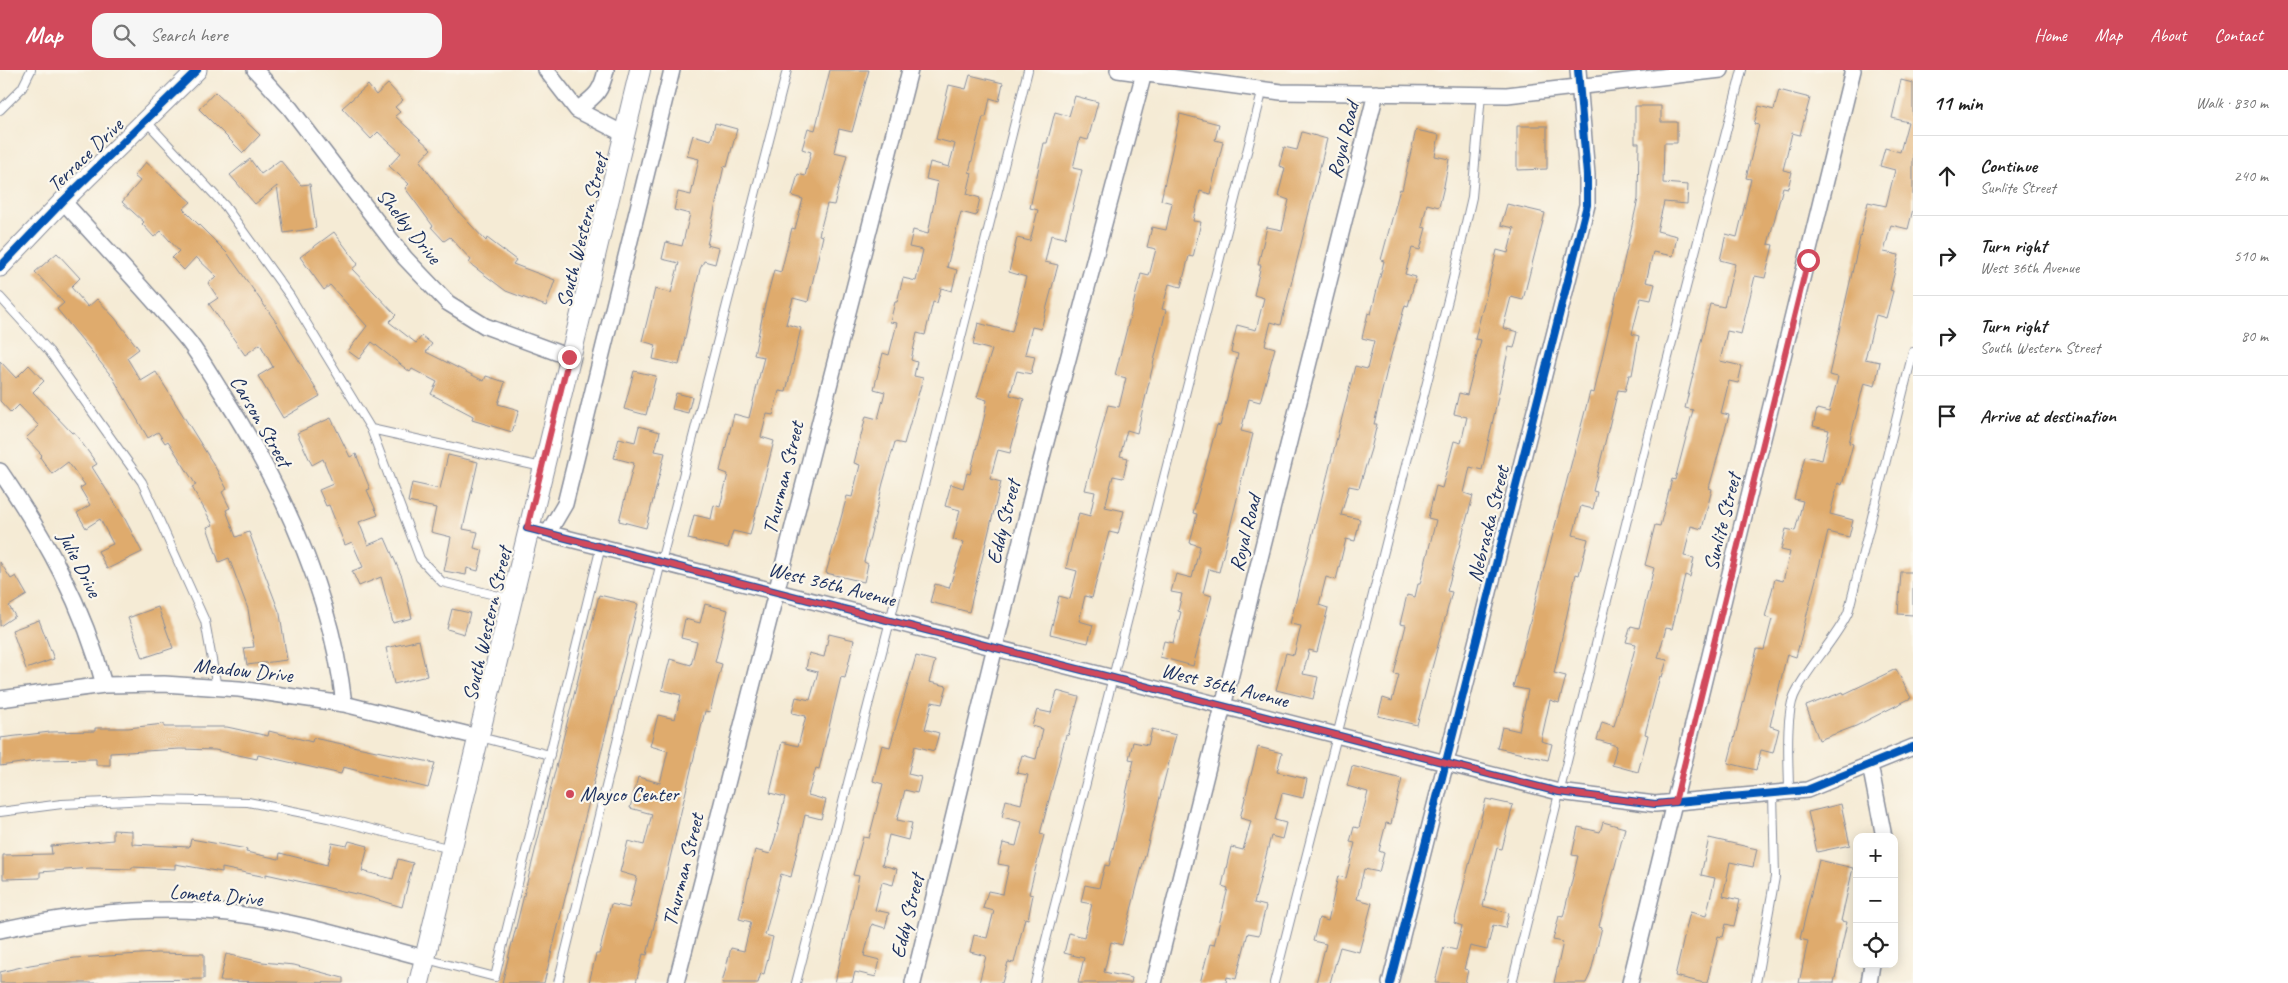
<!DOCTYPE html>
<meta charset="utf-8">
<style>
body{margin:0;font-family:Caveat,sans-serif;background:#f6f6f6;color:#222}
.controls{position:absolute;right:15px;bottom:15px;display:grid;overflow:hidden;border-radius:10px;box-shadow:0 2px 12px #0003}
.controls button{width:45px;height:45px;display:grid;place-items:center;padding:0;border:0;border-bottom:1px solid #e0e0e0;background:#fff;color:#222;font:25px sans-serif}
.stop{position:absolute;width:15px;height:15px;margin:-11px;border:4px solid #d1495b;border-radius:50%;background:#fff}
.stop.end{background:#d1495b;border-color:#fff;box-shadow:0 1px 5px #0008}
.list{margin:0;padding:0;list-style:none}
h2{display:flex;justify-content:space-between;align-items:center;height:65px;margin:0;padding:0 20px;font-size:21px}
h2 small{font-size:16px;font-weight:400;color:#767676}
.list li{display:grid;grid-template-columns:32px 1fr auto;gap:15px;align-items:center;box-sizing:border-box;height:80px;padding:0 20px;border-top:1px solid #e0e0e0}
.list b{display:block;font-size:19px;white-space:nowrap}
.list p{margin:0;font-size:16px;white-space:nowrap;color:#767676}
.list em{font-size:16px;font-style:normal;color:#767676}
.icon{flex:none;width:28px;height:28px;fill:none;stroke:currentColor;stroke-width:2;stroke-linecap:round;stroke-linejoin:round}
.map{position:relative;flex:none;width:1913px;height:913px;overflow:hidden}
header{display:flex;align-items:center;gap:30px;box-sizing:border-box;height:70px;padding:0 25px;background:#d1495b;color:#fff}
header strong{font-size:24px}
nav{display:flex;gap:28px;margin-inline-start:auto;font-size:18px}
.search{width:350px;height:45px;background:#f6f6f6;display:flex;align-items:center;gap:12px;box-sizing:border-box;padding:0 18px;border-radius:15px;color:#767676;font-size:19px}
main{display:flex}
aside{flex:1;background:#fff}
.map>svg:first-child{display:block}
.building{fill:#dfab6d}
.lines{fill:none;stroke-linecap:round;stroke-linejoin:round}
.service-casing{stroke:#888d9a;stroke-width:10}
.minor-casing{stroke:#888d9a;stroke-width:18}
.tertiary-casing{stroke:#888d9a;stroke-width:21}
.secondary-casing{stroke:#888d9a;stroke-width:22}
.service{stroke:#fff;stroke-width:8}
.minor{stroke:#fff;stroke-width:15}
.tertiary{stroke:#fff;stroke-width:19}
.secondary{stroke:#fff;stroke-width:20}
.cycleway-casing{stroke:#fbf7ec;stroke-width:11}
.cycleway{stroke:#0057b8;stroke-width:8}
.route{stroke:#d1495b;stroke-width:6}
.poi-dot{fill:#d1495b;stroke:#fbf7ec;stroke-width:2}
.labels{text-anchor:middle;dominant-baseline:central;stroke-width:4.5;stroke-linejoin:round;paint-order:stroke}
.street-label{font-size:21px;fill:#1b2f5e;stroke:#fbf7ec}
.poi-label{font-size:21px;fill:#1b2f5e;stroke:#fbf7ec;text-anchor:start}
</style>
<header>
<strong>Map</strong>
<div class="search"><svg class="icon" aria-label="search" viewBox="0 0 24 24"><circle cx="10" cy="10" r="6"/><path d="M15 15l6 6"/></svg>Search here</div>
<nav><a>Home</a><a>Map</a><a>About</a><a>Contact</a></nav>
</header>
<main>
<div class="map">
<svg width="1913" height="913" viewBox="0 0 1913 913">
<rect width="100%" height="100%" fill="#fbf7ec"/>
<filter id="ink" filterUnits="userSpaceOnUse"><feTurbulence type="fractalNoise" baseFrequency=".02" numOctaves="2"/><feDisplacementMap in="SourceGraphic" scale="10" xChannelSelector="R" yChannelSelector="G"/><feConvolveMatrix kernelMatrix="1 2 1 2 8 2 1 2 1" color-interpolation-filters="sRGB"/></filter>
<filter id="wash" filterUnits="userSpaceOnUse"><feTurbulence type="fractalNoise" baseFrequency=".0096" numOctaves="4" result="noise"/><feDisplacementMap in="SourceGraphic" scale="20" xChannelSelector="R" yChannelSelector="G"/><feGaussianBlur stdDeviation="1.12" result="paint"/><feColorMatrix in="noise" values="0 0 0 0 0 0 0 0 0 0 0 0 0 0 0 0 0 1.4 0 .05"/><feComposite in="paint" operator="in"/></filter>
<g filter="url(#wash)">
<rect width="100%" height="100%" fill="#f5ebd5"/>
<g id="blocks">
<path class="building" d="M830,0H869L852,62L839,59L834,82L847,85L834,135L827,134L819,165L823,166L808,232L793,228L786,254L801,258L786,322L779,321L773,345L767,344L761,367L774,371L750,465L733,461L728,478L688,469L694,445L711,449L714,435L720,437L728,404L720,401L734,344L749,348L764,287L754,285L764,239L774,200L781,202L792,158L795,159L803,129L792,126L798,104L805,106L811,82L802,79L808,58L815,60Z
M970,5L1003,13L999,31L990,28L986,47H983L969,102L972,103L967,124L980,128L976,146L961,142L947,197L957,200L952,221L941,218L937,233L933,232L925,265L917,263L911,290L917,292L914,306L923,308L904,374L895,372L883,413L864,492L868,494L864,512L826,503L847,426L852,427L860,395L854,393L866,346L878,349L885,322L874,319L883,283L889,285L897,253L890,252L895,232H897L903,208L916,211L923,180L909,177L913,160L928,164L938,112L926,109L930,92L949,97L955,74L936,69L949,15L966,19Z
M1901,10L1913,13V139L1908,159L1891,155L1884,182L1899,185L1890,220L1893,221L1886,248L1876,245L1865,289L1880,292L1875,316L1864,313L1849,373L1853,374L1842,415L1838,413L1830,444L1853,450L1849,467L1828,462L1796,587L1787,584L1770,656L1779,659L1773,683L1761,680L1756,700L1728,693L1757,579L1764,580L1772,549L1765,547L1775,509L1783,511L1790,482L1781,480L1786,459L1795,461L1803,431L1794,429L1805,386L1822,390L1829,360L1813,356L1817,339L1829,342L1838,307L1829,305L1868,132L1886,136L1895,100L1880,96L1885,78L1900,82L1908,52L1892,48Z
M388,14L403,30L395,37L400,42L395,46L431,79L420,91L454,137L486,171L487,168L516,190L513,194L555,210L546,236L506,221L469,193L471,190L450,167L444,171L431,157L433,156L405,118L409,114L389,96L401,83L378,62L371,69L342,38L368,15L376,25Z
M1779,20L1810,28L1800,65L1792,63L1783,100L1792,102L1788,118L1783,117L1768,174L1773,175L1765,208L1755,206L1741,264L1727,261L1720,291L1742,296L1738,313L1729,311L1721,343L1729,345L1709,418L1712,419L1702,459L1691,456L1684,486L1694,488L1690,507L1685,505L1672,559L1666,558L1658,588L1667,590L1662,607L1660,606L1645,664L1648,665L1638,702L1612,695L1617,676L1597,670L1602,652L1614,656L1628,606L1636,574L1626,572L1631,556L1639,558L1654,498L1645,495L1655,455L1660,456L1672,409L1675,410L1693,340L1685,338L1710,234L1724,237L1735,194L1720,190L1726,164L1737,167L1751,109L1746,108L1759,55L1754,54L1759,36L1774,40Z
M215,22L260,65L243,83L199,39Z
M1075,26L1098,32L1088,70L1080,68L1073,98L1082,100L1065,168L1051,165L1045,192L1058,195L1041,259L1032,257L1025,284L1035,286L1031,304L1017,301L1010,325L1024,329L1010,383L998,380L990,409L1001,412L969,542L930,532L935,514L949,518L964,472L953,470L960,440L945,436L951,414L963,418L967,403L970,404L985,344L987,330L977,327L992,280L973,275L978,253L1012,262L1026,207L1009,202L1017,168L1030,171L1038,140L1030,138L1044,73H1047L1055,42L1069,46Z
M1635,36H1661V52H1677V73H1664L1663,113L1688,115L1687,134L1664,132L1657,161L1677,166L1673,186L1653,182L1646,212L1655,214L1651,230L1641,228L1632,264L1639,266L1632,305H1629L1625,321L1618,320L1593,421L1597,422L1593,439L1581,436L1573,465L1588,469L1579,505L1576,504L1554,603L1566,606L1559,633L1550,630L1541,671L1552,674L1548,690L1497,678L1502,657L1519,661L1528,620L1513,617L1590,322L1594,323L1638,129L1639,73H1635Z
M1180,44L1219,54L1215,70L1223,72L1210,124L1200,121L1193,151L1201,152L1193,187L1189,186L1181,217L1169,214L1162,239L1166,240L1137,363L1127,360L1120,386L1128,388L1123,408L1113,406L1105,437L1124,441L1118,464L1109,462L1092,528L1085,526L1079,551L1093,555L1088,573L1050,564L1059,526L1070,529L1077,501L1066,498L1079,443L1090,446L1095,422L1085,420L1108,335L1119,337L1126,308L1115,305L1141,204L1149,206L1156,179L1147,177L1152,157L1166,160L1172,133L1161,130Z
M715,53L737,59L727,97L724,96L707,175L719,178L715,194L704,191L700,199L679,295L653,289L656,275L642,271L655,219L671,223L679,193L662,189L666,172L682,176L690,144L674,140L678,122L691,125L699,89L687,86L693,65L711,70Z
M1517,56H1547V99L1517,100Z
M1416,60L1439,65L1435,86L1449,89L1444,116L1439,137L1427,134L1422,157L1426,158L1420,180L1412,178L1405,204L1416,207L1408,236L1405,235L1388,296L1374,354H1377L1371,379L1359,418L1349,416L1341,445L1360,449L1355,471L1346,469L1336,510L1326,507L1319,535L1328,538L1317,582L1309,580L1303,604L1318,607L1313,629L1276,620L1286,583L1294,585L1301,556L1290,554L1355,296L1367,299L1374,271L1362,268L1368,243L1371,244L1384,191L1381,190L1400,119L1402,120Z
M1302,62L1327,69L1281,255L1271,252L1265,275L1275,278L1260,332L1249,329L1241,361L1253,364L1219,502L1209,499L1203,523L1212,526L1193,596L1160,587L1164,571L1173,573L1181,542L1178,541L1182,524L1171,522L1176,504L1192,508L1200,476L1190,473L1197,444L1193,443L1217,355L1220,356L1238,284L1231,282L1237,255L1256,260L1264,228L1254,225L1261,195H1258L1267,157L1282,160L1289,130L1278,126L1285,98L1279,96L1284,77L1297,80Z
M250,89L261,104L280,90L301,115L310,114L316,158L284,163L277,116L255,134L230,105Z
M146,92L191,132L183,139L228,184L276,252L320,326L283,348L258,306L273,297L260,274L245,285L209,234L218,228L208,213L217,207L196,187L184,200L172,188L179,181L161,161L154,167L142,154L144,152L122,132L140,111L134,106Z
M1507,134L1545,143L1523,230L1511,227L1503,258L1518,262L1514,278L1509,277L1482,400L1470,397L1464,423L1473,426L1447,521L1452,522L1417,655L1378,646L1383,628L1392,631L1399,605L1394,604L1406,555L1400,554L1407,525L1415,527L1418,514H1420L1436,450L1428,448L1436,416L1442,418L1454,371L1461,373L1467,347L1454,344L1459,323L1467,325L1481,270L1475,269L1497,180L1508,183L1514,158L1501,155Z
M334,162L358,194L352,199L396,245L389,252L416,273L422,266L432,274L426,282L484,311L486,306L505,312L498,334L519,340L512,362L472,350L473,346L431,324L437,312L412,299L410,302L372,272L359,289L348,281L367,256L330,215L324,220L300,187Z
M57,183L80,208L71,217L88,237L97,229L115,248L139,279L127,288L141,311L156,302L214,395L227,419L222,422L230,438L226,440L236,467L249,462L280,544L287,590L247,595L244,578L254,577L248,539L229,488L219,492L207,457L213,455L192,417L196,415L168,371L165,373L158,362L148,368L113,308L57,239L64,233L35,202Z
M0,291L16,308L29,295L44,311L33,322L72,363L74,362L97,394L92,397L125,449L142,482L107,499L98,481L113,474L100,449L86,458L77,443L90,435L80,418L85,415L68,392L52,404L40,387L42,385L26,368L39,356L19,335L11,343L0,331Z
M634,301L656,306L646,345L624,339Z
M676,323L692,327L688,343L672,339Z
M331,348L350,387L356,384L370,419L367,420L378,445L359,452L368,475L385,468L402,507L412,548L393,553L381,507L359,516L352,501L363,497L352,472L345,475L329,435L326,436L319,420L333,414L323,389L312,395L297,363Z
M639,356L660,362L655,381L665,383L646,458L619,451L634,393L614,388L619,368L635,372Z
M448,385L478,392L463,459L478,462L474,478L483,480L478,501L467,498L466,505L444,501L451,467L431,462L436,438L408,432L412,413L440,419Z
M0,492L11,509L16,506L27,525L9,536L15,546L0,556Z
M1901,502H1913V545L1898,544Z
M599,525L638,534L544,913H502Z
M705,534L728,540L715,592L722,594L710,642L705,641L647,885L643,884L636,913H589L596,884H599L611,834L629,838L637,807L620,802L628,771L644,775L652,744L630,738L638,707L660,713L668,681L650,676L658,645L675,649L681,625L662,620L670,589L691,595L697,572L681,568L685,549L700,553Z
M158,537L173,578L143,588L128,548Z
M452,539L470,543L464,564L447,559Z
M39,550L54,589L26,599L12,560Z
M829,564L854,570L845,608L841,607L819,699L816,698L808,725L826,730L821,749L805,745L791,807L781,804L765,865L773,867L764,904L761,903L758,913H722L731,878L744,881L751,852L739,849L755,780L770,784L776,765L785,727L770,723L782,672L798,676L806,646L792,643L796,627L810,630L818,602L806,599L809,583L824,587Z
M419,570L427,606L394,614L386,578Z
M916,586L935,591L929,612L947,616L942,634L932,632L925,659L939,663L934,681L915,676L908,704L921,707L917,723L905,720L897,750L912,753L908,770L889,765L882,795L897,799L893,815L882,812L875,840L889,843L885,858L872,854L864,886L880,890L876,907L855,902L852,913H835L859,806L853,805L863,767L869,768L883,714L873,711L882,675L890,677Z
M1896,599L1911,628L1856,656L1819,670L1806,636L1843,622L1844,624Z
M1057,621L1079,627L1068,666L1066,665L1040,764L1044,765L1029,824L1033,825L1028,849L1025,848L1014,893L1008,892L1002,913H979L986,886L970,882L974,865L987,868L994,841L983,838L988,821L1003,824L1009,796L998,794L1003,773L1016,776L1022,752L1002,747L1006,730L1021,734L1028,705L1017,703L1022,685L1036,689L1043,659L1032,656L1037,640L1051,643Z
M164,654V657H227L268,666L269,661L312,672L313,668L435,693L428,718L343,697L341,704L258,685L257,689L215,680L180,679L110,683V695H96V689L42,690L0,696V668L50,662L95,661V658H128Z
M1152,659L1176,665L1122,875L1111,872L1104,902L1132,908L1131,913H1078L1084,888L1064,883L1069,863L1084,867L1092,834L1081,832L1085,815L1099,818L1105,795L1109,796L1134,690L1129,689L1133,672L1148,675Z
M1258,677L1282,683L1277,702L1307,709L1303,728L1282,723L1275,750L1286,753L1282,769L1271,766L1254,833L1266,836L1259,865L1248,863L1236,909L1227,907L1226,913H1200L1210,874L1214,875L1228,818L1222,816L1231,777L1243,780L1251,751L1240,748Z
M1352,696L1402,709L1391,754L1386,753L1379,781L1384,783L1379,802L1364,799L1357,829L1372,833L1359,882L1340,877L1330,913H1316L1326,874L1313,871L1319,848L1328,851L1338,806L1346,808L1355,773L1350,772L1354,757L1359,758L1368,722L1347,716Z
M1486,729L1513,735L1502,779L1497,778L1483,836L1509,843L1505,858L1493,855L1487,880L1470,876L1464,899L1468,900L1465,913H1435L1444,877L1456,880L1462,856L1454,853Z
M1841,734L1850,775L1817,782L1808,742Z
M1603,752L1625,758L1599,856L1602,857L1591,902L1586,913H1554L1563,872L1553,870L1559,846L1563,847L1578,786L1572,785L1578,757L1600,762Z
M113,760L132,761V774L189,777L191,769L247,779L246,782L279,789L280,783L327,795L332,773L347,776L349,771L368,776L362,801L393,809L398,789L413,793L402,837L365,826L266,804V807L222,798V802L175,794V799L132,797V799L91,798L40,802V808L3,809V785L52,784L51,776L113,770Z
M1709,768L1757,779L1753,797L1730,792L1723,826L1740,830L1734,856L1726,854L1723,867L1718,866L1707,913H1704L1675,906L1690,842L1706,846L1715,808L1701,805Z
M1819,790L1853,798L1841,851L1847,852L1834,913H1799L1808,871L1800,869Z
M157,883L204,884V909L131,910L104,913H0V902L30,895L75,888Z
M226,884L262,892L294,895L343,908V913L220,911Z"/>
</g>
</g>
<g filter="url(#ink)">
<use href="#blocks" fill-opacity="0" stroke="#888d9a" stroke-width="1"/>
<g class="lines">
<g class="service-casing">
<path id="service" d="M0,40L22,18L31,0
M145,50L225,136L290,226L371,359L420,489L442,512L511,529
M0,227L49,281L142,412L205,551L217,618
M371,359L542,397
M480,667L550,685
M1789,722C1789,698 1785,647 1794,626C1806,599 1834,572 1848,543L1913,282
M0,742L62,734L150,730L248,732L328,748L451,779
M426,889L495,907L601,476
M558,913L661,492L787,0
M796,913L890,551L1028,0
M1035,913L1263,19
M1274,913L1449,226L1472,127L1481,25
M1512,913L1648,365L1742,0
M1756,913L1775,807L1773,723"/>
</g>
<g class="minor-casing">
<path id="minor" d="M255,0L290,38L405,188L448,233L485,256L569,287
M546,0L577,40L624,64
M1118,0L1281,22L1507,25L1721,0
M577,40C595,26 601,23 606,0
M63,131C105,178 149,224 189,272C201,288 211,306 222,323C281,415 332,524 344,634
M0,401C45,467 84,536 104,615
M527,458L1559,722L1655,734L1807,720L1913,677
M548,463L565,434L672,0
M0,629L104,615L164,614L239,619L344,634L478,667
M1870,695L1884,767
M0,860C74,844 154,835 229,843C296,851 360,871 425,888
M676,913L910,0
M913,913L1034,417L1144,3
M1154,913L1376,23
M1390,913L1587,135V105L1578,0
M1630,913L1853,0
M1869,913L1872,894"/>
</g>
<g class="tertiary-casing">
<path id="tertiary" d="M0,197L63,131L197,0"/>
</g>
<g class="secondary-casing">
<path id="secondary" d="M419,913L640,0"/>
</g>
<use href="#service" class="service"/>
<use href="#minor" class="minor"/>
<use href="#tertiary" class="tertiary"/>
<use href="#secondary" class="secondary"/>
<g class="cycleway-casing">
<path id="cycleway" d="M0,197L63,131L197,0
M527,458L1559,722L1655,734L1807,720L1913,677
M1390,913L1587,135V105L1578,0"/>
</g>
<use href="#cycleway" class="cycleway"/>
</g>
</g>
<g class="lines" filter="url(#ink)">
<path class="route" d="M569,287L527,458L1559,722L1655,734L1675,732L1808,190"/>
</g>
<circle class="poi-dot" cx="570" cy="724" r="5"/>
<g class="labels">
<g class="street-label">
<text transform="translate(1343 70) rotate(-76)">Royal Road</text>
<text transform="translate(85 85) rotate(-44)">Terrace Drive</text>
<text transform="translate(409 156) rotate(51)">Shelby Drive</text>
<text transform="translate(582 161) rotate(-76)">South Western Street</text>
<text transform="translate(261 351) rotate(60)">Carson Street</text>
<text transform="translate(783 408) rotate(-76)">Thurman Street</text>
<text transform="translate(1003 452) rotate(-76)">Eddy Street</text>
<text transform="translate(1722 452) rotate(-76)">Sunlite Street</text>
<text transform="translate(1488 454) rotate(-76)">Nebraska Street</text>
<text transform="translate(1245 463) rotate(-76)">Royal Road</text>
<text transform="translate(80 494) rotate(63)">Julie Drive</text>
<text transform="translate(832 514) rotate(14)">West 36th Avenue</text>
<text transform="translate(487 554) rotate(-77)">South Western Street</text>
<text transform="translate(243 600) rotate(6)">Meadow Drive</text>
<text transform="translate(1225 615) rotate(14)">West 36th Avenue</text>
<text transform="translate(683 800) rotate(-76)">Thurman Street</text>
<text transform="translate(216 825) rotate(5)">Lometa Drive</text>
<text transform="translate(907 846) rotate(-76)">Eddy Street</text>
</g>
<g class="poi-label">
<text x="580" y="724">Mayco Center</text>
</g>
</g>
</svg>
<div class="controls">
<button>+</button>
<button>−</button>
<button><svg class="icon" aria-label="locate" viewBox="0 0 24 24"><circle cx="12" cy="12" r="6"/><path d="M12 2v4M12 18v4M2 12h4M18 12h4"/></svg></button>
</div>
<div class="stop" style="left:1808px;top:190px"></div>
<div class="stop end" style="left:569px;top:287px"></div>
</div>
<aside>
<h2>11 min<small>Walk · 830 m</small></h2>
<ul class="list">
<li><svg class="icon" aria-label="ahead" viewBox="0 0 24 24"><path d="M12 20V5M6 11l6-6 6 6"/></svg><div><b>Continue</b><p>Sunlite Street</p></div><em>240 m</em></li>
<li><svg class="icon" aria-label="right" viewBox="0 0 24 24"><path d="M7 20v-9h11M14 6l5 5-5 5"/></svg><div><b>Turn right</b><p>West 36th Avenue</p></div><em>510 m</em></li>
<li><svg class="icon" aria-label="right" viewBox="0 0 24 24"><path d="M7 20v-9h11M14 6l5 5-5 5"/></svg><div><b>Turn right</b><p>South Western Street</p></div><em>80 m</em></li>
<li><svg class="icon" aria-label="arrive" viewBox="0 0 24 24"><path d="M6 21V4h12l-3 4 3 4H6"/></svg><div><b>Arrive at destination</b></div></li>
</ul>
</aside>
</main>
